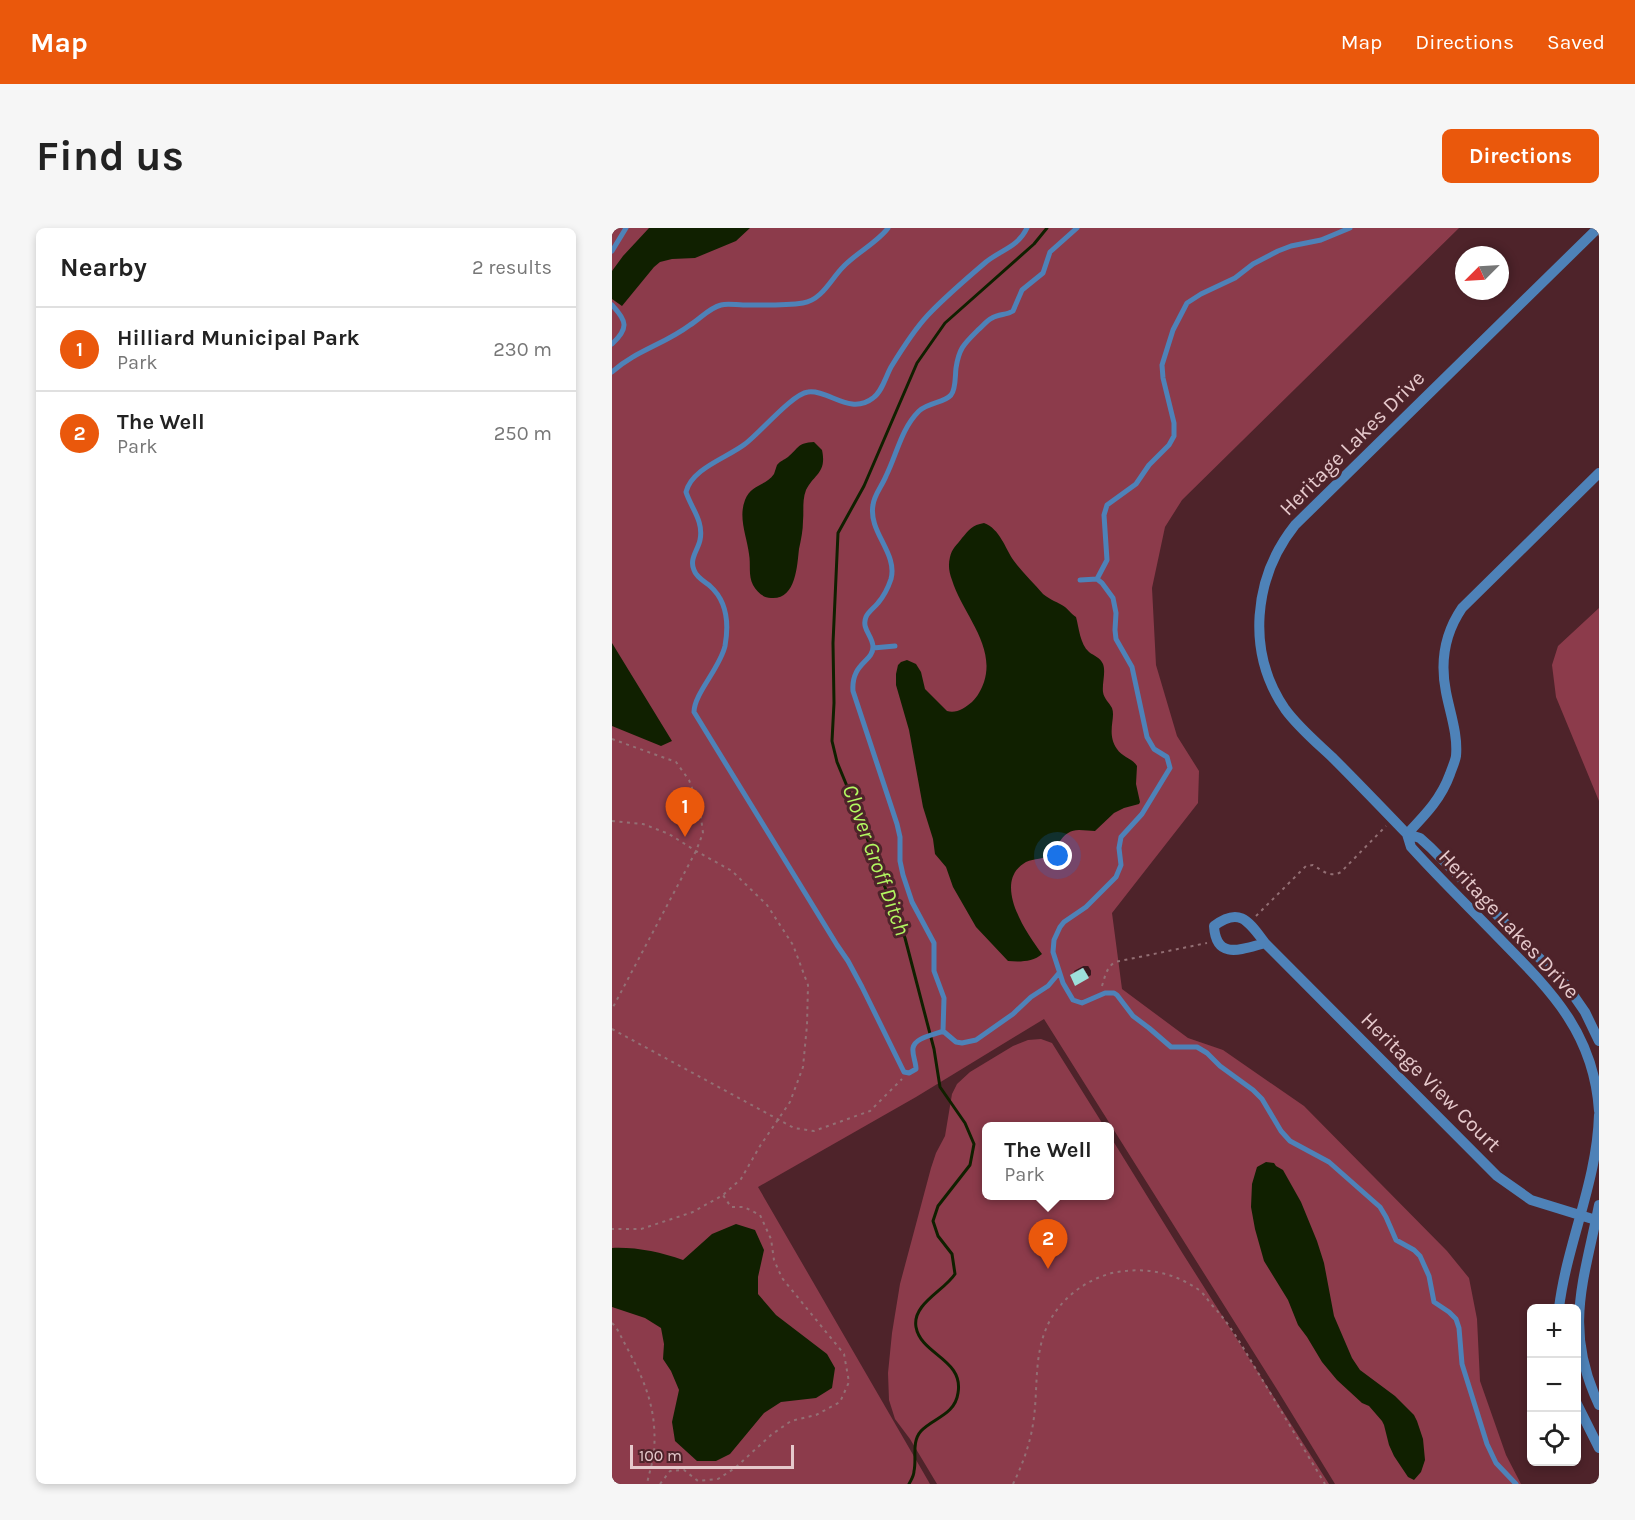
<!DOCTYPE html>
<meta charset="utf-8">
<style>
body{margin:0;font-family:Karla,sans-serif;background:#f6f6f6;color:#222}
.controls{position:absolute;right:18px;bottom:18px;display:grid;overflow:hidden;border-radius:9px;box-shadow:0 3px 9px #0003}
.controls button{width:54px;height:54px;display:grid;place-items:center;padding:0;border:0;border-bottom:2px solid #e0e0e0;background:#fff;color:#222;font:30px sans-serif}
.compass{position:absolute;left:843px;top:18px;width:54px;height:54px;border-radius:50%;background:#fff;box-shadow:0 3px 9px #0003;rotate:246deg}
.scale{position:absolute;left:18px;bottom:15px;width:164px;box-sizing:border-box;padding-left:6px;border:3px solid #e6c9cc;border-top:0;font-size:16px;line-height:21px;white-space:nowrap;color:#e6c9cc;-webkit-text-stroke:4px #4e232a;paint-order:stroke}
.you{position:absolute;left:446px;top:628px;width:21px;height:21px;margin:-15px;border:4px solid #fff;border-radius:50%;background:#1a73e8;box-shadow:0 0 0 9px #1a73e833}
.badge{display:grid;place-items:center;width:39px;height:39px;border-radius:50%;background:#ea580c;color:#fff;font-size:20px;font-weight:700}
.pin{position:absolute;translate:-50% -50px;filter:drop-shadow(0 2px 3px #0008)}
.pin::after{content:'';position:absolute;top:32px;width:21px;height:18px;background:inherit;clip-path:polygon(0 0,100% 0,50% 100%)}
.popup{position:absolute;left:370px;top:894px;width:132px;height:78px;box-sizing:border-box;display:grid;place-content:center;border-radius:9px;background:#fff;filter:drop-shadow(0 2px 4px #0005);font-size:20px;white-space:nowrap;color:#767676}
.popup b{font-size:22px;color:#222}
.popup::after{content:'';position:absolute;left:50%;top:100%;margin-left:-12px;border:12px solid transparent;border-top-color:#fff}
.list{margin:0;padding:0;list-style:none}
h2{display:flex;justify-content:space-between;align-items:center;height:78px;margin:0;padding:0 24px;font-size:26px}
h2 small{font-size:20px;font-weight:400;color:#767676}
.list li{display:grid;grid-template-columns:39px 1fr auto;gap:18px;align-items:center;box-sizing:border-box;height:84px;padding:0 24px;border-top:2px solid #e0e0e0}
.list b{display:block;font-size:22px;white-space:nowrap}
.list p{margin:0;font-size:20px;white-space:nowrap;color:#767676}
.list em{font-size:20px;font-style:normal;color:#767676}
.icon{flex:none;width:33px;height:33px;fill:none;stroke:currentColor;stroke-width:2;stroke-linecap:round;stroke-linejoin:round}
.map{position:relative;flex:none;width:987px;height:1256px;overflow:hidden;border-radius:9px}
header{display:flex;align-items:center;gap:36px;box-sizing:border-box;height:84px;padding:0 30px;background:#ea580c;color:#fff}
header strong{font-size:28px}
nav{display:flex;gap:33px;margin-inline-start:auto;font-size:21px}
.intro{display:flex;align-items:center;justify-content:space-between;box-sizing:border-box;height:144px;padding:0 36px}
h1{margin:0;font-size:42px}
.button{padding:15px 27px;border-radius:9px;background:#ea580c;color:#fff;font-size:21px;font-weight:700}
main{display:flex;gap:36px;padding:0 36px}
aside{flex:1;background:#fff;border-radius:9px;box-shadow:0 3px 9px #0003}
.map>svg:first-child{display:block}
.green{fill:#8c3b4b}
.water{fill:#102000}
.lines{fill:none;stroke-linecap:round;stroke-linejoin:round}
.stream{stroke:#102000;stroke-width:3}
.building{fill:#9ddfda;filter:url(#shadow)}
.path{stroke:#936f74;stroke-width:2;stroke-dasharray:3 4.5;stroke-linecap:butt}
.lane{stroke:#4e82b8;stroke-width:5}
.street{stroke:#4e82b8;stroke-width:10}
.labels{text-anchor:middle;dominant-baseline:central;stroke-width:6;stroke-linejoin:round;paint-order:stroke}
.street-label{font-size:21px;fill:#e6c9cc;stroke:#4e232a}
.water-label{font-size:22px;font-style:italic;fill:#b2f761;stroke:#4e232a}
</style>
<header>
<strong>Map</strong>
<nav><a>Map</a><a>Directions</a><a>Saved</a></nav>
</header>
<div class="intro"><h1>Find us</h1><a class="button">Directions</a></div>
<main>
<aside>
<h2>Nearby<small>2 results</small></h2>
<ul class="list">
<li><span class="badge">1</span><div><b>Hilliard Municipal Park</b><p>Park</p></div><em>230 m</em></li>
<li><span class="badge">2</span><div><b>The Well</b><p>Park</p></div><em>250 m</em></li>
</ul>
</aside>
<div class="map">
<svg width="987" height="1256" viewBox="0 0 987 1256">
<defs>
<filter id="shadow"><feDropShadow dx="4" dy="-4" stdDeviation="0" flood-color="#0009"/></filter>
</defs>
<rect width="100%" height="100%" fill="#4e232a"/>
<path class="green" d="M0,0H847L570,272L553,299L540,360L544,437L565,508L587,543L586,575L500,685L510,761L576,810L611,822L692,878L835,1023L857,1050L865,1091L868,1153L894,1227L909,1256H723L666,1163L432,791L304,869L146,959L318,1256H0Z
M987,380V573L944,469L940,437L946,418Z
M429,811L440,815L492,898H374V968H498V908L571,1026L717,1256H325L298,1211L283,1191L277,1172L276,1145L280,1105L288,1056L319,940L324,925L333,908L340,866L345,856L358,844L401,818L416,812Z"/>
<path class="water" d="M37,0H138L124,13L83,30L60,31L48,34L42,39L10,78L0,71V43L11,28Z
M202,214L210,222C215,245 202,246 194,262C190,272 192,283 191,293C191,302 189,312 187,321C185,338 184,372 159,370C151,370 145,364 141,357C136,347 139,337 137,326C135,309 126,290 133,272C139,256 154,258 162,246C163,243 164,240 165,237C168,233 172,232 176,229C187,220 185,215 202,214Z
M372,295C388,301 393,320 402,333C410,344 422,355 431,366C438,372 446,374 453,379C457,382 459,386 464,389C467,400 468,416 477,424C482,428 488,429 491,436C494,444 490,455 491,464C492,471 497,474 500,480C504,490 494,505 505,521C510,529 520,530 525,538L524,556L528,574L527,576L512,580L502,585L483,603C478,603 473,602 467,602C450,602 447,618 437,628C428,632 419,630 411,636C381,657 415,706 430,726C421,734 408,734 396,733L364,699L341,659L334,639L323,626L321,611L311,579L297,502L284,457V446L286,437L289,434L295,432L304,436L309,444L313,461L335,483C344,486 353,480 360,474C366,468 369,462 372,454C384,417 350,385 340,352C337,344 336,337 338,329C340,320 345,317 350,310C357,302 360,297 372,295Z
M0,415L60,513L49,518L0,498Z
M654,934L662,935L664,938L671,942L689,974L705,1013L712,1035L722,1088L740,1130L748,1142L783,1168L802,1187L805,1193L811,1211L813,1232L809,1244L802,1252L796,1249L782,1228L777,1217L772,1197L770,1193L757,1178L750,1175L725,1152L710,1134L695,1109L686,1097L676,1072L652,1033L643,1001L639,979L640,956L645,939Z
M124,996L143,1002L152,1022L146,1049V1066L164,1087L215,1126L223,1140L220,1160L204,1170L169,1174L152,1185L118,1226L104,1233H85L63,1213L60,1194L67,1162L59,1143L51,1131L52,1116L49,1100L33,1090L0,1079V1020C24,1019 48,1024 71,1032L100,1006Z"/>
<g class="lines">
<path class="stream" d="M297,1256C299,1252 302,1248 302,1243C305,1231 299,1214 309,1203C321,1190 343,1187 346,1165C352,1131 309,1127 304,1099C300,1076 332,1063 343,1046L340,1026L326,1008L321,993L326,978L358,937L362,916L353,895L328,859L322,821L293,710L274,662L244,580L225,534L220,513L222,475L221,415L226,305L252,258L305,135L333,95L422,16L435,0"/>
</g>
<path class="building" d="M471,740L477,750L463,758L458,747Z"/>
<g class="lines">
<path class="path" d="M0,511L64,534L77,552L88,582L91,605L84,623L0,781
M0,593L31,596L57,606L84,623L120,643L155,677L181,717L196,757L195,797L191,839L178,874L148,918L129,951L111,967L81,984L29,1001H0
M644,688L694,638L701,637C711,643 718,650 729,644L774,598
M490,758C493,749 494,740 503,734L595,715
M0,801L182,900L202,903L258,883L290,851
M0,1095L4,1099C27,1143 46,1172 42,1224C41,1234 37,1245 35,1256
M48,1256L58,1243L72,1242L86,1253L106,1251L123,1240L159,1207L179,1193L204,1187L228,1174L237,1154L232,1126L170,1050L162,1032L159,1011L148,987L132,979H119L111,967
M401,1256C410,1238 418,1216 421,1196C427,1160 420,1122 440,1089C454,1066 479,1049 505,1044C535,1039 563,1045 587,1062C592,1066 595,1071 599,1076C619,1097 630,1118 645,1143C668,1181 690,1218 713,1256"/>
<path class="lane" d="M415,0C406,19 389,22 374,34C354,51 334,68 316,87C302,102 290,121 279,139C274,148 270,164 261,170C238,188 216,161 196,164C180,166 148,205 133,216C115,230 80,240 74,264C79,280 92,293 88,312C86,322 77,331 82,342C84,349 93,354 98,358C116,374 117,396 113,418C108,440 82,466 82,484L225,717L236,733L250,759L290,840L292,844L297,845L304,841C304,834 300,827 301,820C303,809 323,807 331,803L332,770L322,743V715L300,674L291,647L288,633V609L285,596L241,463C239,435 261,434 261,419C261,408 249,401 254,389C256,384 262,380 266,375C272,368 276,360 279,351C286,325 256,304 261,277C262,267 270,258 274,248C285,226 289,201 307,183C317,174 332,175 339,167C344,161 343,148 344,140C347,120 352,116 366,102C371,98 374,93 380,90C387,86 395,87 401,83L410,62L431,45L438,24L465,0
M0,23L14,0
M0,77C15,93 17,100 0,116
M0,144C23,123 53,116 78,97C88,91 97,80 109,77C116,75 124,77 131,77C151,77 172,78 191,75C210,72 219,51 231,39C244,25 266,14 276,0
M485,351L495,332L492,287L495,277L524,256L537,237L557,217L562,208V195L551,150L550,137L561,102L575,75L589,66L623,50L641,36L666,23L679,18L709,12L738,0
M468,352L485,351L490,355L501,370L504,385L503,402L504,411L520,439L535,509L542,521L555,529L558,540L530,586L509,609L507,620L509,637L504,649L474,679L452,694L448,699L442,712L441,724L451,755L461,772L470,775L493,765H502L505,767L521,788L537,800L559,819H585L595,825L608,838L641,862L650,871L669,903L678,913L717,934L768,979L774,989L784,1012L802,1022L808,1028L817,1048L822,1074L837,1084L844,1091L847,1100L850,1136L875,1216L884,1235L904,1256
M261,420L283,418
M331,803L344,814L350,815L364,812L401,786L419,769L436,758L447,745"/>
<path class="street" d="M986,0L683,297C641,350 634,424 673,481C686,499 704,514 721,530C746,555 770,580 795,606L799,619C827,650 857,679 886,709C938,762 982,804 987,883
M795,606C813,587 829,571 838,546C840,540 843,534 844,528C846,506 838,485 834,464C828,434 833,405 850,380L987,245
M795,606L808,610L819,620L955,758L973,784L987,813
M653,715C630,721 604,733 602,698C628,678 637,694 653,715L885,948L919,972L987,993
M987,977C972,1053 951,1101 987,1177
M947,1080C955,1015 985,954 987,887
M964,1174L987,1220"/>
</g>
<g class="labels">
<g class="street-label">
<text transform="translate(740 215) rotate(-45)">Heritage Lakes Drive</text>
<text transform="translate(897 696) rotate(47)">Heritage Lakes Drive</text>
<text transform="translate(819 854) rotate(45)">Heritage View Court</text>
</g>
<g class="water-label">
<text transform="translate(264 632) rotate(70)">Clover Groff Ditch</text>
</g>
</g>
</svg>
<div class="controls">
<button>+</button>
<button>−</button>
<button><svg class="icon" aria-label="locate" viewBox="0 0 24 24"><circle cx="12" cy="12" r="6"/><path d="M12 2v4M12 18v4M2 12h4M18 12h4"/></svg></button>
</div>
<svg class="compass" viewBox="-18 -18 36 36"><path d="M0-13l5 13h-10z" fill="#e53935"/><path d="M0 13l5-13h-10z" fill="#767676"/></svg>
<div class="scale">100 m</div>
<div class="you"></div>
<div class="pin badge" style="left:73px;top:609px">1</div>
<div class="pin badge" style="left:436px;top:1041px">2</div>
<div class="popup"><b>The Well</b>Park</div>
</div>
</main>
